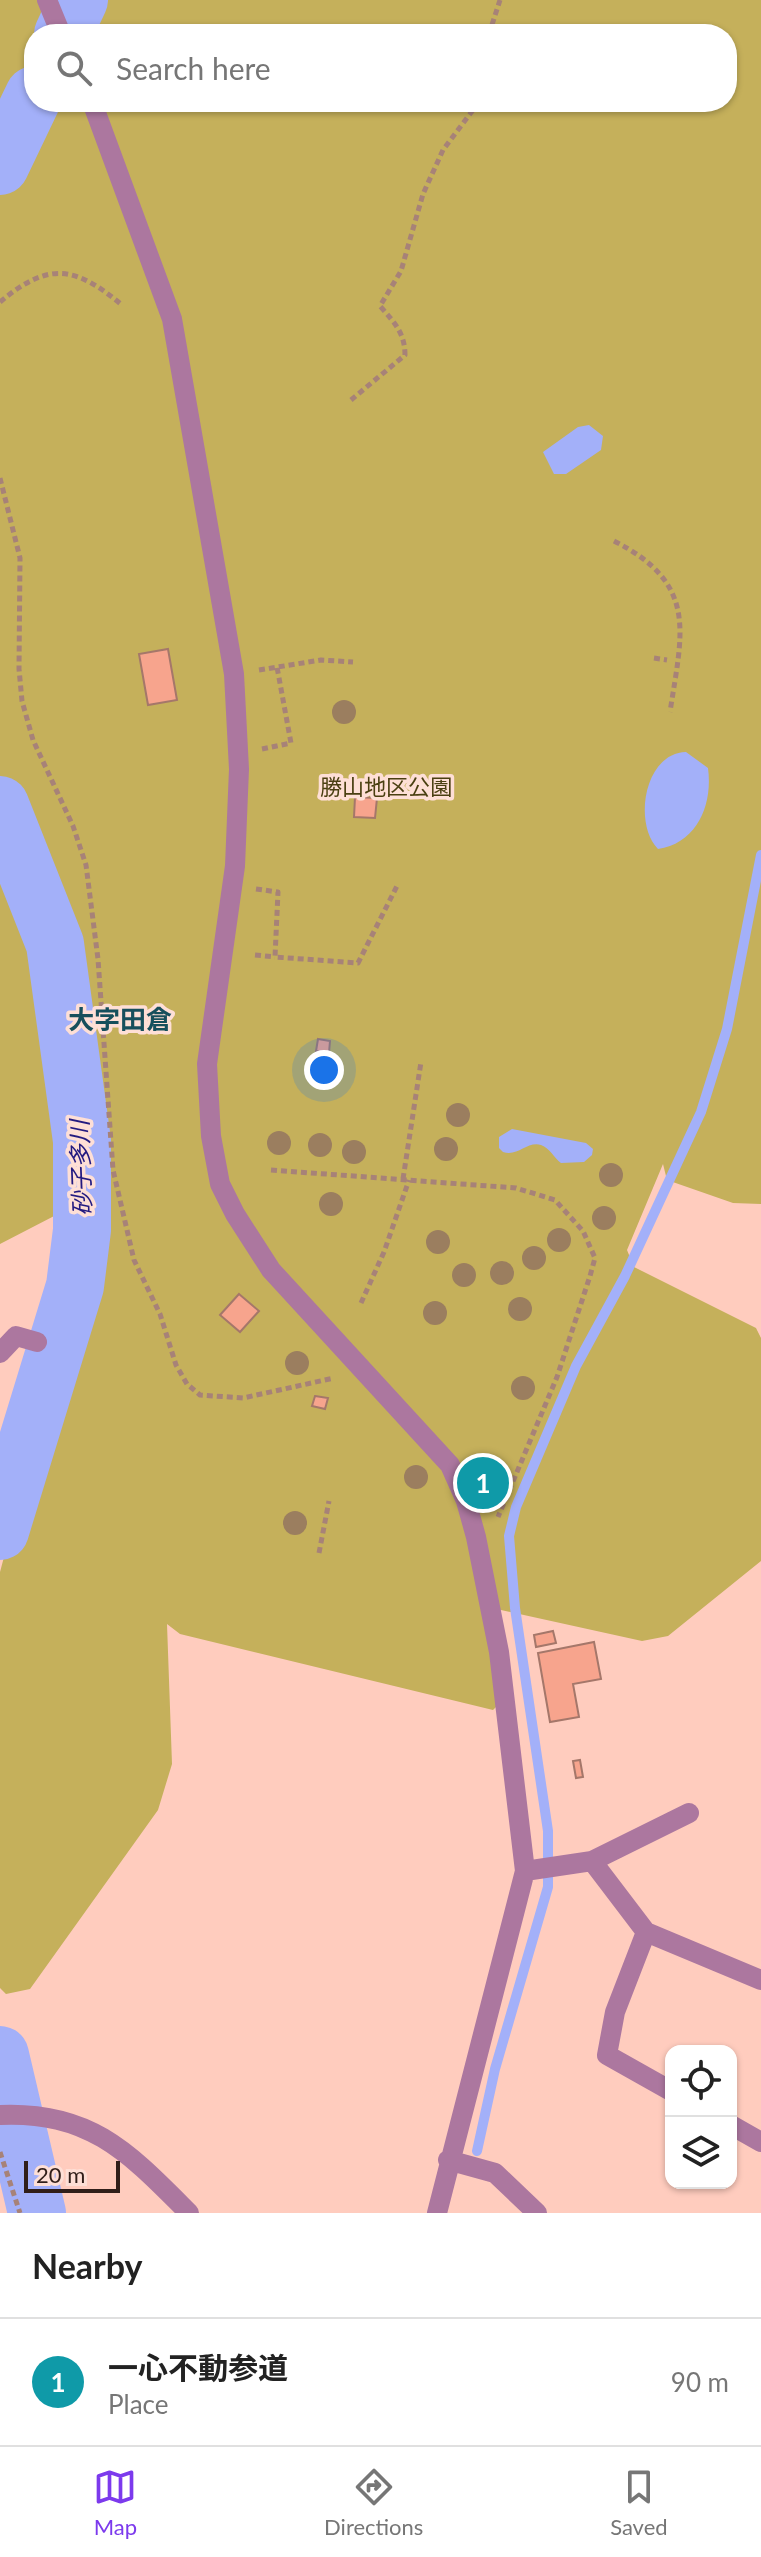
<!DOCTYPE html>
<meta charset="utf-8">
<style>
body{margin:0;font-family:Lato,"Noto Sans JP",sans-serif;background:#f6f6f6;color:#222}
.controls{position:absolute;right:24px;bottom:24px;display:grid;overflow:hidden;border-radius:16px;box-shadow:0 2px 6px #0004}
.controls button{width:72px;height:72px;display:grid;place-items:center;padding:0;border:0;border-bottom:2px solid #e0e0e0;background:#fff;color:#222;font:40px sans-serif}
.scale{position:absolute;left:24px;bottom:20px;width:96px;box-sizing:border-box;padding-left:8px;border:4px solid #301e19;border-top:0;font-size:22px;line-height:28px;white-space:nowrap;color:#301e19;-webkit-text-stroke:6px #fedfd6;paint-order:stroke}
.you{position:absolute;left:324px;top:1070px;width:28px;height:28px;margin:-20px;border:6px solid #fff;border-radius:50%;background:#1a73e8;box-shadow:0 0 0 12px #1a73e833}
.badge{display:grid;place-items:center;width:52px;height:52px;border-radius:50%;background:#7c3aed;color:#fff;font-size:26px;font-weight:700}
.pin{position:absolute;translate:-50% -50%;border:4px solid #fff;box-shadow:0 2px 8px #0006}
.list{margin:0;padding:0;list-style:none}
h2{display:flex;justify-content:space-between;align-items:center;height:104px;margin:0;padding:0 32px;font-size:34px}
h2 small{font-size:26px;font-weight:400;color:#767676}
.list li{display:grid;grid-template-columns:52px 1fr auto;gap:24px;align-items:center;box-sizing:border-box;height:128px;padding:0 32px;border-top:2px solid #e0e0e0}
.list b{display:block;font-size:30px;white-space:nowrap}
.list p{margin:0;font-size:26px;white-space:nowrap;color:#767676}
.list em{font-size:26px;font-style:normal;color:#767676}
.icon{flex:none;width:44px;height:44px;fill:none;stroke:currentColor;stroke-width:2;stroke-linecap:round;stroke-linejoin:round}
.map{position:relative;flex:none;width:761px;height:2213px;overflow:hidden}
.search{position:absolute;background:#fff;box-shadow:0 2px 6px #0004;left:24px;right:24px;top:24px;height:88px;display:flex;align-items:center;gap:20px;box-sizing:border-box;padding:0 28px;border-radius:32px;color:#767676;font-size:30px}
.sheet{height:232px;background:#fff}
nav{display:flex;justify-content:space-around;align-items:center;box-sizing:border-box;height:112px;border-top:2px solid #e0e0e0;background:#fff;font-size:22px;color:#767676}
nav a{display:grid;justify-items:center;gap:4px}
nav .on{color:#7c3aed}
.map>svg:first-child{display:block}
.green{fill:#c5b05b;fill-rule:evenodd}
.water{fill:#a3b0f9}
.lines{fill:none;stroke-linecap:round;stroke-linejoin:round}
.stream{stroke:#a3b0f9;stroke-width:10}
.river{stroke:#a3b0f9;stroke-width:58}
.building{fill:#f7a48d;stroke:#a5776a;stroke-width:2}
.path{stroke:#a78278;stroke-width:5;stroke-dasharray:6 4;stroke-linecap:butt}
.street{stroke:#ac779f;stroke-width:20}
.tree{fill:#9b7e5f}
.labels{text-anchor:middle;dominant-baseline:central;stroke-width:7;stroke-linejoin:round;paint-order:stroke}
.park-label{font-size:22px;fill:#4a3f11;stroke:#fedfd6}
.water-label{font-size:24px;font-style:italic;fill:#231a80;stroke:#fedfd6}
.quarter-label{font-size:26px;font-weight:bold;fill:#174f5c;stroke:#fedfd6}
</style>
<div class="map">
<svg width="761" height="2213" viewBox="0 0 761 2213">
<rect width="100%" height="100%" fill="#ffccbe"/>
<path class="green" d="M0,0H761V1204L733,1203L667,1180L663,1164L627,1250L634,1267L756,1328L761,1338V1561L668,1636L642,1641L492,1608L501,1702L493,1710L180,1634L167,1624L172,1764L158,1810L30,1989L6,1994L0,1988V1572L8,1542L25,1535L22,1524L83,1281L87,1199L0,1244ZM34,34H727V102H34Z"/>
<path class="water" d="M589,425L603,436L601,450L566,474H554L543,452L578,427Z
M686,752L708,768C713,805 697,843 658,849C633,824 644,753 686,752Z
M512,1129L586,1143L593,1149L592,1155L584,1162L561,1163C554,1158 550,1148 541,1145C527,1141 518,1157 503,1152L499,1148V1137Z"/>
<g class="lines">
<path class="stream" d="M477,2151L495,2069L548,1887V1831L515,1608L509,1536L516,1507L576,1366L625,1276L701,1112L727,1029L761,855"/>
<path class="river" d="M63,34L79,0
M0,166L34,95
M0,805L55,944L82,1141V1230L75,1286L0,1531
M0,2055L37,2213"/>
</g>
<path class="building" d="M168,649L177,700L148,705L139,654Z
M355,797L377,798L375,818L354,817Z
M318,1039L330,1041L329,1053L316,1051Z
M239,1294L259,1311L240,1332L220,1315Z
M315,1396L328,1398L325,1409L312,1406Z
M553,1631L556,1643L536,1647L534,1635Z
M594,1642L601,1679L573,1684L579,1717L550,1722L538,1653Z
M580,1760L583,1777L576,1778L573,1761Z"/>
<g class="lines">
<path class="path" d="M489,34L500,0
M0,302C49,261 75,266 122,305
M351,400L405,355C405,333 394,322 380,306L401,271L423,194L443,150L479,102
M0,478L20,558L19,669L22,701L33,740L73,826L86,865L98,959L113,1170L134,1260L160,1314L176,1365L187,1384L200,1395L243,1398L334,1378
M614,541C699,584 682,633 670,712
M654,658L667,660
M259,670L321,660L353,662
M262,749L291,743L277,667
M256,889L278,892L275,957L358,963L397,886
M255,955L275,957
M271,1170L516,1188L555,1200L583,1231L595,1258L590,1276L557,1377L498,1517
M403,1179L421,1062
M361,1303L384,1252L409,1180
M319,1553L329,1501
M0,2152L20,2213"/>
<path class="street" d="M47,0L61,34
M92,102L172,319L234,674L239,769L235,866L207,1064L211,1136L220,1184L235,1214L271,1270L450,1465L466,1501L476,1537L499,1652L525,1871L437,2213
M0,1353L16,1336L37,1342
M592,1861L689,1813
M525,1871L592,1861L646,1932L761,1980
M646,1932L615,2012L607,2055L671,2091
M0,2115C91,2111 129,2153 189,2213
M731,2125L761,2142
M448,2160L495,2173L537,2213"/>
</g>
<g class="tree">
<circle cx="344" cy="712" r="12"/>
<circle cx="458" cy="1115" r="12"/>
<circle cx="279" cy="1143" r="12"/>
<circle cx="320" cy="1145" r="12"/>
<circle cx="446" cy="1149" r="12"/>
<circle cx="354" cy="1152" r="12"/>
<circle cx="611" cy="1175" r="12"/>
<circle cx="331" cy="1204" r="12"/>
<circle cx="604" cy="1218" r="12"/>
<circle cx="559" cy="1240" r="12"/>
<circle cx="438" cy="1242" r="12"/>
<circle cx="534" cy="1258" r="12"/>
<circle cx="502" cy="1273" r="12"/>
<circle cx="464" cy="1275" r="12"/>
<circle cx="520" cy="1309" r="12"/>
<circle cx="435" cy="1313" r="12"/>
<circle cx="297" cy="1363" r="12"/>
<circle cx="523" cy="1388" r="12"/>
<circle cx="416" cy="1477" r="12"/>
<circle cx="295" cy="1523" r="12"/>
</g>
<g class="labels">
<g class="park-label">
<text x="386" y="786">勝山地区公園</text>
</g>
<g class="water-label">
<text transform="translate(80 1168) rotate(-92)">砂子多川</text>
</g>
<g class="quarter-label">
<text x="120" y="1019">大字田倉</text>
</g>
</g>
</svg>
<div class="controls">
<button><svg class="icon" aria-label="locate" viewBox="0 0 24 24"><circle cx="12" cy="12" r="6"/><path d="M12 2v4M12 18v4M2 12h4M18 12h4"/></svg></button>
<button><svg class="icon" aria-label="layers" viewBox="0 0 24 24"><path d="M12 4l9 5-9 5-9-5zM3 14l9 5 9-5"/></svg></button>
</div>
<div class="scale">20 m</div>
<div class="you"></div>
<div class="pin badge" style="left:483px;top:1483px;background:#0f9aa8">1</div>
<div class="search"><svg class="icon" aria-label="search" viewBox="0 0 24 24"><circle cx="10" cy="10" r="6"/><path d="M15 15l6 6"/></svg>Search here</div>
</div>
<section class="sheet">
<h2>Nearby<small></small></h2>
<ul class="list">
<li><span class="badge" style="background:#0f9aa8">1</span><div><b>一心不動参道</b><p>Place</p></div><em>90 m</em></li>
</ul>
</section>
<nav>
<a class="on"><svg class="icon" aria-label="map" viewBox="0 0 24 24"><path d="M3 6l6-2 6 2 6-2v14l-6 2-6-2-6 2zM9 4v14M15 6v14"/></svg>Map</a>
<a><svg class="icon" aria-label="directions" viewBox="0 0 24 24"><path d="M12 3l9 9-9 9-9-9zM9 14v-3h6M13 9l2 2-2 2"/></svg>Directions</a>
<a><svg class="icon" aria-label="saved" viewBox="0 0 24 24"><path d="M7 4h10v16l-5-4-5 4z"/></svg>Saved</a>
</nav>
